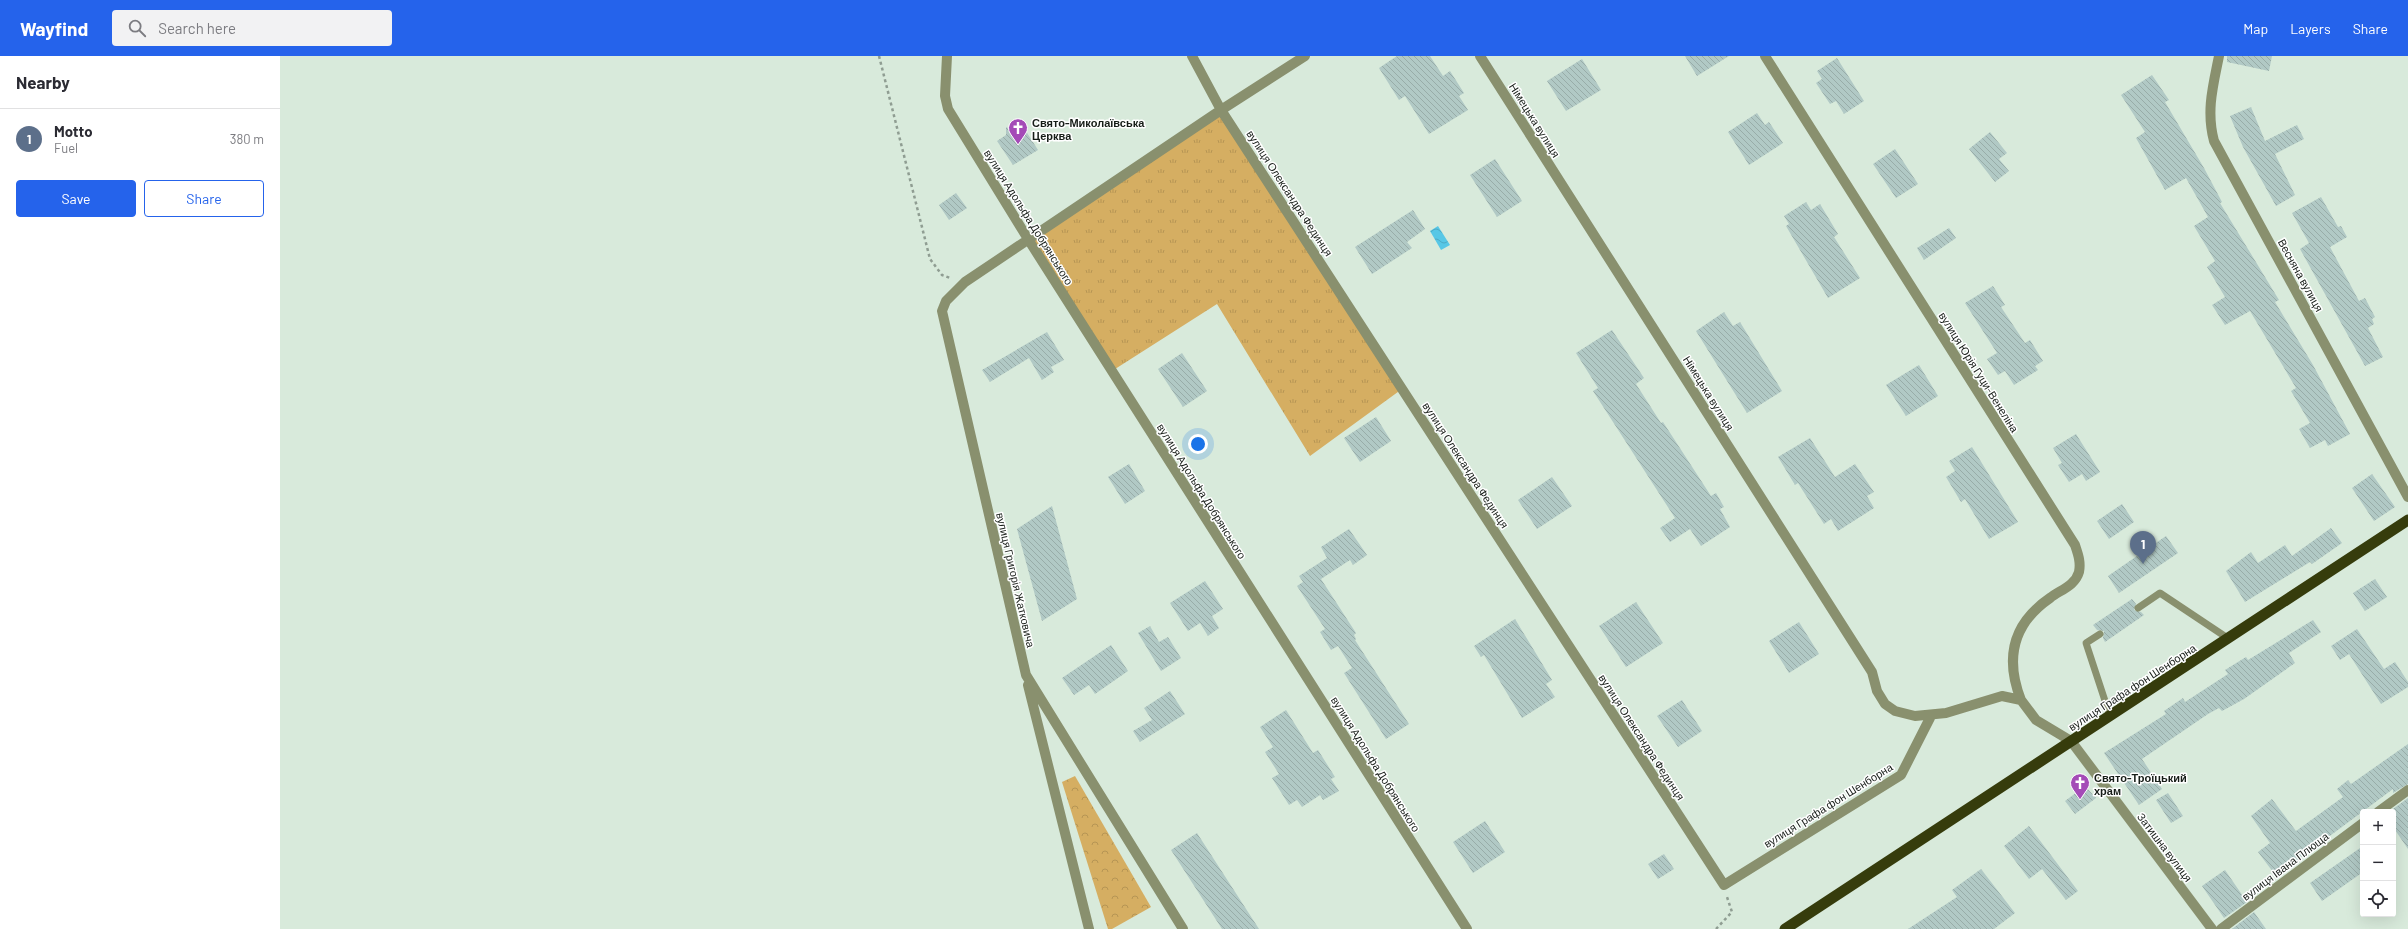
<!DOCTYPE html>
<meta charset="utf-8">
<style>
body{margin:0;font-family:Barlow,sans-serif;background:#f2f2f3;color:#2b2b33}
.controls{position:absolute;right:12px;bottom:12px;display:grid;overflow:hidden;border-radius:4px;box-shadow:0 4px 16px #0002}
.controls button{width:36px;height:36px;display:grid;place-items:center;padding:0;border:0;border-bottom:1px solid #e1e1e2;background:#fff;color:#2b2b33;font:20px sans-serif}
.you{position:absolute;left:918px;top:388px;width:14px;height:14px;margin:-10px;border:3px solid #fff;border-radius:50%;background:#1a73e8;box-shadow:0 0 0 6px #1a73e833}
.badge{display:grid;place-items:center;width:26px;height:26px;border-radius:50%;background:#2563eb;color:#fff;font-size:13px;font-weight:700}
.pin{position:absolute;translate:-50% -33px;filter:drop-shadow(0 1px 2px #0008)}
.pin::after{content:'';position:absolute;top:21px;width:14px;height:12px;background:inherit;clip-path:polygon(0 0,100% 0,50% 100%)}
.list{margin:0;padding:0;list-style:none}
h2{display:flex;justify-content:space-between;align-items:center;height:52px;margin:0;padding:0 16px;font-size:17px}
h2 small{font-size:13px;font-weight:400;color:#7c7c81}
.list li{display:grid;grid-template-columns:26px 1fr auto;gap:12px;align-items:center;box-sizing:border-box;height:60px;padding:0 16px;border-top:1px solid #e1e1e2}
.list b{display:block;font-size:15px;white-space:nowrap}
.list p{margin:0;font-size:13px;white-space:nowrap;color:#7c7c81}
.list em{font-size:13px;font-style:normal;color:#7c7c81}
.actions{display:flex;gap:8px;padding:12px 16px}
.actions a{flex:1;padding:9px 0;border:1px solid #2563eb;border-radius:4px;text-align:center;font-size:14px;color:#2563eb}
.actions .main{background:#2563eb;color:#fff}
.icon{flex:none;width:22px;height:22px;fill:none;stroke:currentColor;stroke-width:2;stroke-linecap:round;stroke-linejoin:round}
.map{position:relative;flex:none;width:2128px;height:873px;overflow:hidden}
header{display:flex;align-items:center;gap:24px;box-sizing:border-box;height:56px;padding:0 20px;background:#2563eb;color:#fff}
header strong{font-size:19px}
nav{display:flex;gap:22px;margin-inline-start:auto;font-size:14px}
.search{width:280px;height:36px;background:#f2f2f3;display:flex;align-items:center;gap:10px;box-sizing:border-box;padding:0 14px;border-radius:4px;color:#7c7c81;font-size:15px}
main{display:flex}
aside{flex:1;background:#fff}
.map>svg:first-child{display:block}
.grass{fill:url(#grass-tufts)}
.park{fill:url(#park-crowns)}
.water{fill:url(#water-waves)}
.building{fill:url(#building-back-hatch)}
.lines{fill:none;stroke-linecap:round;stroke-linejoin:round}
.path{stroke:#8f9d92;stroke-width:2.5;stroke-dasharray:3 3;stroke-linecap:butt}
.service{stroke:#89906e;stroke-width:7}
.minor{stroke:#89906e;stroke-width:10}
.tertiary{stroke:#89906e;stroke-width:10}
.trunk{stroke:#363c0c;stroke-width:11}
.labels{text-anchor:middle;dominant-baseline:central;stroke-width:3;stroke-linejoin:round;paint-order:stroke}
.street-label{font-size:11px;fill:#171d18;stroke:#fff}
.poi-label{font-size:11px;font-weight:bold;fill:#171d18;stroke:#fff;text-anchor:start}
</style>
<header>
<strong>Wayfind</strong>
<div class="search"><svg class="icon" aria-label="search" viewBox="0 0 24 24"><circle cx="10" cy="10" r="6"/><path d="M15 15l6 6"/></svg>Search here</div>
<nav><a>Map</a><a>Layers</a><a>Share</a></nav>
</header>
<main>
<aside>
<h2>Nearby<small></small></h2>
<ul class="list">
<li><span class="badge" style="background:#5c6f8a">1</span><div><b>Motto</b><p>Fuel</p></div><em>380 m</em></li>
</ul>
<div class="actions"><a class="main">Save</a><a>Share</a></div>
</aside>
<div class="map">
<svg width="2128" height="873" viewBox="0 0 2128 873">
<defs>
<pattern id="grass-tufts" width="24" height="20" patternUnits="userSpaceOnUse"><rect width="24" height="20" fill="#d5ae62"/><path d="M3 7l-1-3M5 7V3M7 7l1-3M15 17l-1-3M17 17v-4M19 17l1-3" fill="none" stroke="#b69554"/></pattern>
<pattern id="park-crowns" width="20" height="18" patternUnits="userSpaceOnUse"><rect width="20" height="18" fill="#d5ae62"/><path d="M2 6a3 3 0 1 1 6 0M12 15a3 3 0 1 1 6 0" fill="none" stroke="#b69554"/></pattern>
<pattern id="water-waves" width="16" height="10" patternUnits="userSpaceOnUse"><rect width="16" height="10" fill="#57c7e6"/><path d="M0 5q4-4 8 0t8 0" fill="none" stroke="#4baac5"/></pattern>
<pattern id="building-back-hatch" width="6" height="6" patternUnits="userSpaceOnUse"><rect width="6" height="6" fill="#b1c9c5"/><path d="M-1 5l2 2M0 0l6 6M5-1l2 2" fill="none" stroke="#98aca8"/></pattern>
</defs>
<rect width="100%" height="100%" fill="#d8eadb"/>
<path class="grass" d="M941,54L1122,333L1030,400L937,248L832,315L748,183Z"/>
<path class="park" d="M795,720L871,851L832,873H828L782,726Z"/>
<path class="water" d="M1158,170L1170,189L1161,194L1150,175Z"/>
<path class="building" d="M1117,0H1150L1163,20L1170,15L1184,37L1179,40L1188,54L1149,78L1125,40L1119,44L1099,12Z
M1405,0H1449L1417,20Z
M1947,0H1992L1989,15L1947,6Z
M1557,2L1584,45L1564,58L1556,45L1550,48L1536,27L1542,23L1537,15Z
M1302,3L1321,34L1286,55L1267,25Z
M1872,19L1889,44L1885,46L1924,112L1942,146L1940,147L1999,244L1995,246L2033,309L2070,378L2048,390L2045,384L2030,392L2019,373L2030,367L2011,335L2016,332L1970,255L1945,269L1932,249L1945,241L1927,211L1935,205L1914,170L1928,161L1906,122L1885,134L1856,82L1865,76L1841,39Z
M1971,51L1985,85L2017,69L2024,83L1995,98L2015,139L1996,150L1963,91L1950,60Z
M1477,57L1485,69L1489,66L1503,87L1469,109L1448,76Z
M742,69L758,94L733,109L717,85L726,79V71L733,75Z
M1710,76L1727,97L1719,103L1729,115L1715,126L1689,93Z
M1615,93L1638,128L1616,142L1593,108Z
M1215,103L1242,145L1217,161L1190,119Z
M676,137L687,152L669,164L659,149Z
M2041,141L2058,171L2061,170L2067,181L2050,191L2079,245L2085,242L2095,261L2092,263L2094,268L2088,272L2103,301L2085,310L2020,193L2029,187L2012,157Z
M1526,146L1531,154L1540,148L1558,178L1554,181L1580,222L1548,242L1506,170L1509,168L1504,160Z
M1133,154L1145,173L1127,186L1132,192L1092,218L1075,191Z
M1669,172L1676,182L1644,204L1637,192Z
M1713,230L1725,249L1721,251L1745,287L1750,284L1763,305L1755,310L1758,314L1734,329L1725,315L1718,319L1707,303L1717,297L1685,247Z
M1444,256L1453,270L1460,266L1502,335L1467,357L1416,275Z
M1332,274L1364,322L1356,328L1381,367L1383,366L1431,440L1436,437L1444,451L1440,453L1450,471L1421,490L1410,473L1390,486L1380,472L1395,462L1313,335L1318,332L1296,297Z
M767,276L784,304L771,311L774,316L762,324L749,302L710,326L702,314Z
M902,297L927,335L903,351L878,313Z
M1639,309L1658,340L1626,360L1606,329Z
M1096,361L1111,385L1080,406L1064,382Z
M1796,378L1820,416L1806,425L1802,418L1789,426L1778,409L1782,407L1773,392Z
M1530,382L1555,421L1575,408L1594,436L1587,440L1594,452L1558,475L1551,463L1544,468L1518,427L1515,429L1498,401Z
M1692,391L1738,466L1709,483L1685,443L1681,446L1666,421L1675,415L1669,405Z
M849,408L865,435L845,448L828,421Z
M2092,418L2115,451L2094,465L2072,432Z
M1272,421L1292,450L1257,473L1238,444Z
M1842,448L1854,466L1829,483L1817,465Z
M772,450L797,543L762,565L737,473Z
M2051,472L2062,487L2032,508L2030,506L1965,546L1946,515L1971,496L1978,507L2005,489L2012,500Z
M1069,473L1087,499L1073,509L1070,504L1041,523L1076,577L1074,579L1076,583L1075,584L1129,668L1106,683L1064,617L1072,612L1058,590L1051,594L1040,576L1045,573L1017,530L1023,526L1019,520L1047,502L1041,491Z
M1886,480L1898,497L1839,537L1828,520Z
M2095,523L2107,541L2085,555L2073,537Z
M925,525L943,553L932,560L939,572L928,580L920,567L908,575L890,547Z
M1852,543L1856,548L1854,554L1861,556L1864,559L1825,586L1823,582L1824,575L1817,574L1813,569Z
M1356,546L1383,587L1346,611L1319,570Z
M1235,563L1272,624L1266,628L1275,641L1242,662L1204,599L1201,601L1194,590Z
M2033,564L2041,576L2009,597L2015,607L1964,643L1942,655L1939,652L1928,658L1862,703L1882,733L1859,749L1824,697L1886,658L1884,655L1903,642L1905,646L1948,618L1945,614L1966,601L1968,604Z
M1519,566L1539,598L1509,617L1489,585Z
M870,570L879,586L888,581L901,602L881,615L858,577Z
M2077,573L2104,613L2115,606L2128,626V631L2101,648L2069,598L2060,604L2051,590Z
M831,589L848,615L815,638L809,629L794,639L782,622Z
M890,635L905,658L860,686L853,675L872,664L864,652Z
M1402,644L1422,675L1398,691L1377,660Z
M1006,654L1033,697L1038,694L1055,721L1051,723L1059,735L1043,744L1040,739L1022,751L1017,744L1009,749L992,722L999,718L985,696L993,691L980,671Z
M2128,688V728L2113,737V733L1996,820L1978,796L1990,787L1971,760L1992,743L2016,775L2063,741L2057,733L2068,724L2071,728Z
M1805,730L1816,742L1795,758L1785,745Z
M1888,737L1903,760L1891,767L1876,744Z
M2128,742V793L2113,771V753Z
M1205,765L1225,796L1193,817L1173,786Z
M1749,770L1798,835L1786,844L1762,813L1749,823L1724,790Z
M917,777L979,873H942L891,794Z
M2083,790V816L2042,845L2030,827Z
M1384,798L1394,813L1378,823L1368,808Z
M1701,813L1735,857L1714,873H1628L1677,841L1672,834Z
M1945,814L1967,846L1944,862L1922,830Z
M1974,856L1986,873H1952Z"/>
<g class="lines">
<path class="path" d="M599,0L650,203L662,219L670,222
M1436,873L1452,856L1447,841"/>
<path class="service" d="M1858,552L1880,537L1949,583
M1820,578L1806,587L1830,660"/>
<path class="minor" d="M667,0L665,40L668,53L748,183L1187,873
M912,0L941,54L1444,829L1621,719L1651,660
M1200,0L1592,616L1597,635L1605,648L1615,655L1635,660L1666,657L1722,640L1741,644L1756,664L1791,685L1932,873
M1485,0L1795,489C1798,498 1801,506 1799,516C1795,530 1780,534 1770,542C1732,568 1725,603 1741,644
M748,629L809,873
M2098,756L2128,734
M903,873L746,619L662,255L666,245L685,226L941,54L1025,0
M1941,873L2083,767"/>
<path class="tertiary" d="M1939,0C1933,30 1926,55 1934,85L2128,441"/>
<path class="trunk" d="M1505,873L2128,464"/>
</g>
<defs>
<g id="church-pin" transform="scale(1)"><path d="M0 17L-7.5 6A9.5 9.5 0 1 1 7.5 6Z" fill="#a44bb7" stroke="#fff"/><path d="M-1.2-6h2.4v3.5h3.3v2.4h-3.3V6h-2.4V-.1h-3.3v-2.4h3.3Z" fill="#fff"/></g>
</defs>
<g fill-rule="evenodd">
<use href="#church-pin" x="738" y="72"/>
<use href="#church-pin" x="1800" y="727"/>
</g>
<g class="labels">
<g class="street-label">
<text transform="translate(1255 64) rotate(58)">Німецька вулиця</text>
<text transform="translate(1010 137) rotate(57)">вулиця Олександра Фединця</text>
<text transform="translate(749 161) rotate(58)">вулиця Адольфа Добрянського</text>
<text transform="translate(2021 219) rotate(61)">Весняна вулиця</text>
<text transform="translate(1699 316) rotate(58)">вулиця Юрія Гуци-Венеліна</text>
<text transform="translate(1429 337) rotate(58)">Німецька вулиця</text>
<text transform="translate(1186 409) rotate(57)">вулиця Олександра Фединця</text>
<text transform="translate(922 435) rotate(58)">вулиця Адольфа Добрянського</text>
<text transform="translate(736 524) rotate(77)">вулиця Григорія Жатковича</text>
<text transform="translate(1852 631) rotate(-33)">вулиця Графа фон Шенборна</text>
<text transform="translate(1362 681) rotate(57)">вулиця Олександра Фединця</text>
<text transform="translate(1096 708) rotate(58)">вулиця Адольфа Добрянського</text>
<text transform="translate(1548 749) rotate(-32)">вулиця Графа фон Шенборна</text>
<text transform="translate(1885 791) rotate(53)">Затишна вулиця</text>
<text transform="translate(2005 810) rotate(-37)">вулиця Івана Плюща</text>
</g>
<g class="poi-label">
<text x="752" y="66">Свято-Миколаївська<tspan x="752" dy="13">Церква</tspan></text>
<text x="1814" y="721">Свято-Троїцький<tspan x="1814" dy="13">храм</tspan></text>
</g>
</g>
</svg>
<div class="controls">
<button>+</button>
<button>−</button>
<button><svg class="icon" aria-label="locate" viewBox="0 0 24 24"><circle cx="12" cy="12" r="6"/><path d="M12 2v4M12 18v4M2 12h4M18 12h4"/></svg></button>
</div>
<div class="you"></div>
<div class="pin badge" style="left:1863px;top:508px;background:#5c6f8a">1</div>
</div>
</main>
